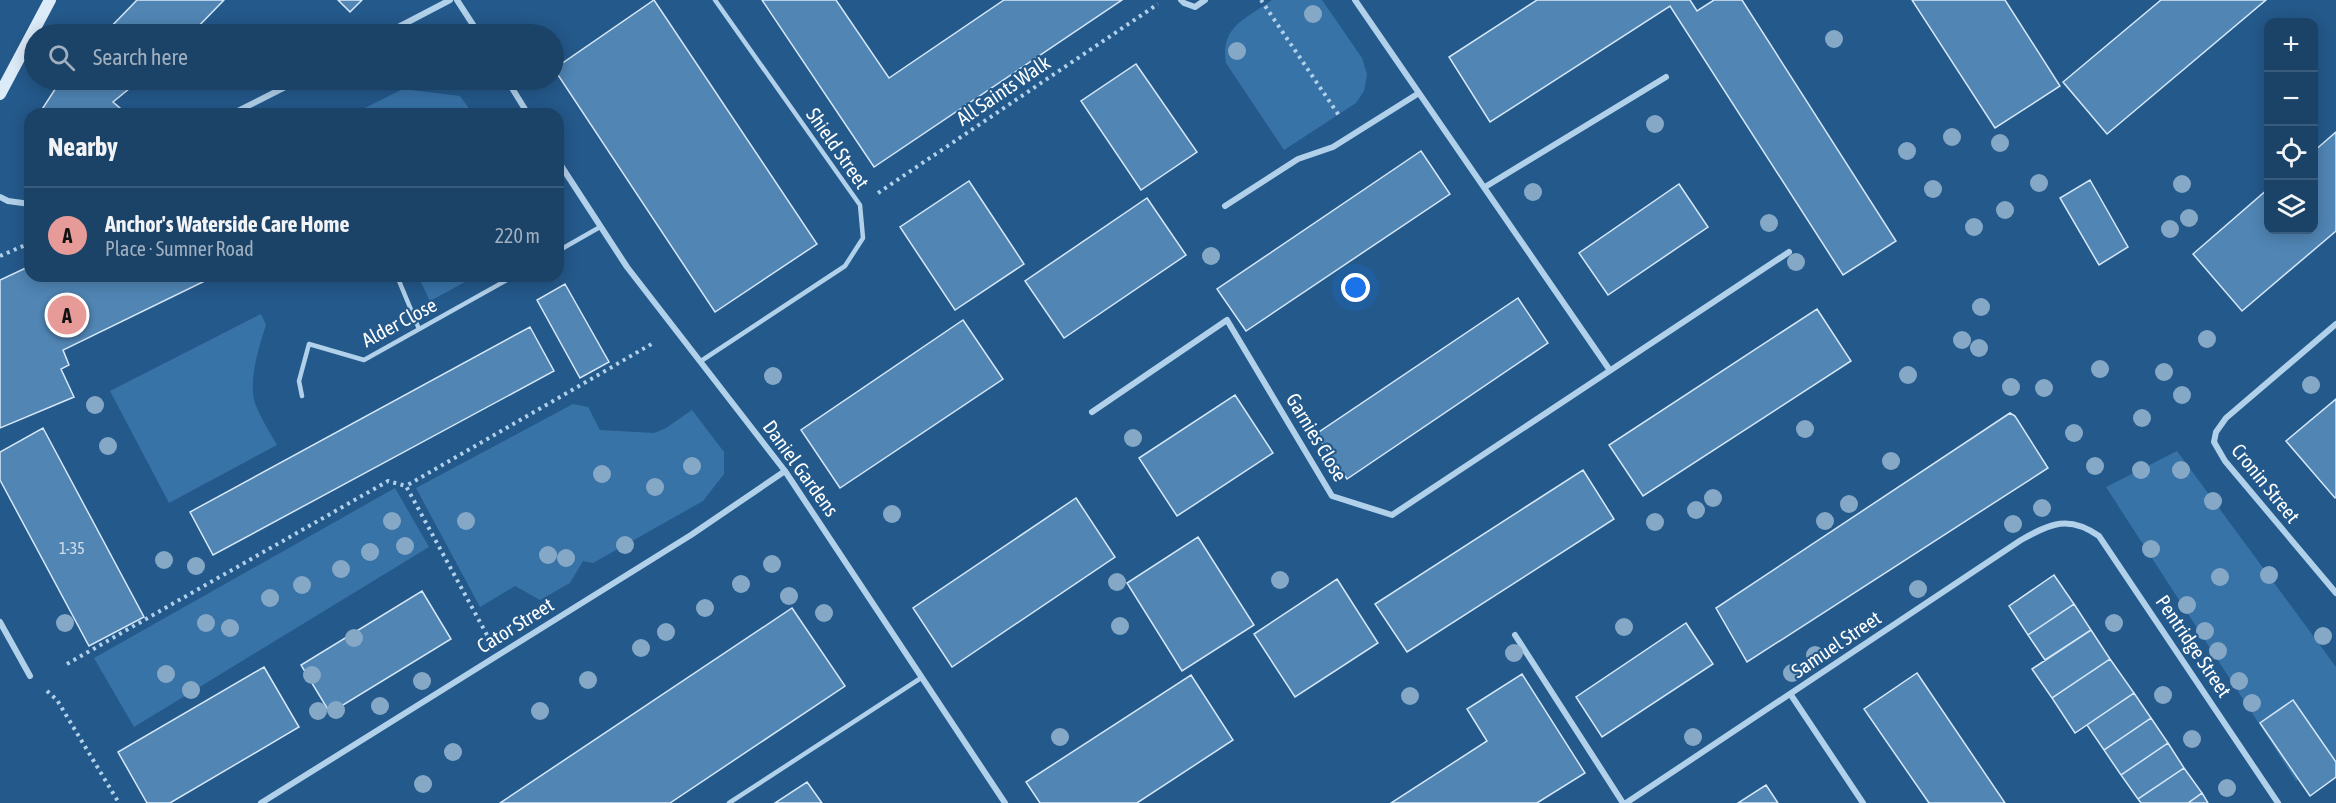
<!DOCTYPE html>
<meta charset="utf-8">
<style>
body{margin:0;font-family:"Asap Condensed",sans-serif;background:#284e71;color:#f1f3f6}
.controls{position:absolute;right:18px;top:18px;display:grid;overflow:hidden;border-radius:12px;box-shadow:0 3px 15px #0003}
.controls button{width:54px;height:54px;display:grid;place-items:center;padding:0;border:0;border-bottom:2px solid #395c7c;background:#1b4368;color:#f1f3f6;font:30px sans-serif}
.you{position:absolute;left:1356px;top:288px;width:21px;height:21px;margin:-15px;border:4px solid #fff;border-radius:50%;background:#1a73e8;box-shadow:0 0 0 9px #1a73e833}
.badge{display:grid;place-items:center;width:39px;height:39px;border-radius:50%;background:#e69b98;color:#111;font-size:20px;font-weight:700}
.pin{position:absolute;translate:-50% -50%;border:3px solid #fff;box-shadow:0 2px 6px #0006}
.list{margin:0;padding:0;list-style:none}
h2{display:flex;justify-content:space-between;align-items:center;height:78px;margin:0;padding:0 24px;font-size:26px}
h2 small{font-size:20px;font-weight:400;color:#a0b0c0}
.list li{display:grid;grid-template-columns:39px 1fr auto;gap:18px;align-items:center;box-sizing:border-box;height:96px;padding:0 24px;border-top:2px solid #395c7c}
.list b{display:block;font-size:22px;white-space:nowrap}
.list p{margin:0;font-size:20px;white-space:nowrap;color:#a0b0c0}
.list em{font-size:20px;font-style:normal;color:#a0b0c0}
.icon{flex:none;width:33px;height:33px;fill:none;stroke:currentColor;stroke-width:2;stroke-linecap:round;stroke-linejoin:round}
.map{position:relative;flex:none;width:2336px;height:803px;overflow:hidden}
.search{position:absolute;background:#1b4368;box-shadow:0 3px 15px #0003;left:24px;top:24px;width:540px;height:66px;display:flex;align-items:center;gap:15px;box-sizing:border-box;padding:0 21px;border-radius:33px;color:#a0b0c0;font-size:22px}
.panel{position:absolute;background:#1b4368;box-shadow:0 3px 15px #0003;left:24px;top:108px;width:540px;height:174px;border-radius:18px}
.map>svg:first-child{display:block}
.green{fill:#3873a8}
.building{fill:#5085b4;stroke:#d6e8f8;stroke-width:1.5}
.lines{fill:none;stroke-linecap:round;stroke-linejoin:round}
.path{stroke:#b1d0ea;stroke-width:4;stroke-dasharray:3 4.5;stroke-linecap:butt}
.lane{stroke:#b1d0ea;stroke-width:4.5}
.street{stroke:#b1d0ea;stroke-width:6}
.secondary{stroke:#dcebf8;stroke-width:12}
.tree{fill:#86a8c7}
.labels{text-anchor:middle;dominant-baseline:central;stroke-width:4.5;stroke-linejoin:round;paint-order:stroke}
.number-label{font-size:16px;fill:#d3e0ec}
.street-label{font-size:20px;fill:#fff;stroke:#24598b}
</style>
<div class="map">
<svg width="2336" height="803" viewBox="0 0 2336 803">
<rect width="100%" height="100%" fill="#24598b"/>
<path class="green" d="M1272,0H1322L1362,58L1367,74L1364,91L1356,103L1284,150L1226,63C1220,26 1246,19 1272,0Z
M403,89L460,96L473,114H353Z
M418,276H476L430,301Z
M261,314L266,325C259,346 248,381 255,403C260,417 269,431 277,445L169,503L110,391Z
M573,404L588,407L600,430L654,433L666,428L692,410L724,452V474L703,501L593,563L583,561L570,583L540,600L515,586L480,607L416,488Z
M2177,451L2336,667V759L2296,781L2106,487Z
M395,488L429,547L134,727L94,658Z"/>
<path class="building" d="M137,0H224L191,34H104Z
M338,0H362L350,12Z
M654,0L817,244L715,312L554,69Z
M762,0H836L889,78L1004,0H1122L874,167Z
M1537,0H1690L1697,11L1714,0H1742L1896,241L1843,275L1670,6L1490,122L1449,57Z
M1912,0H2005L2060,86L1995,128Z
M2161,0H2266L2107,134L2063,82Z
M1136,64L1197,152L1141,190L1081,101Z
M61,80H120L130,88L113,102L127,114H39Z
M2336,132V231L2242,311L2193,254L2268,189V230H2314V151Z
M1421,151L1450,194L1246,331L1217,289Z
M2090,180L2128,247L2099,265L2060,198Z
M969,181L1024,264L955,310L900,227Z
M1679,184L1708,227L1608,295L1579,253Z
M1147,198L1186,255L1064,338L1025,281Z
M30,266V276H215L63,350L69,365L61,369L74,397L0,428V280Z
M565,284L609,362L580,378L537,300Z
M1518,298L1548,343L1347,479L1316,434Z
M1817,309L1851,361L1643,496L1609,445Z
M963,320L1003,379L840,488L801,430Z
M530,327L554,371L213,555L190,512Z
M1235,395L1273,453L1177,516L1139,458Z
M2336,399V497L2335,498L2286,441Z
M2010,413L2015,416L2048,468L1747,662L1716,608Z
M43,428L144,617L89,646L0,480V452Z
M1583,470L1614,519L1407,652L1375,604Z
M1076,498L1115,557L952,667L913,608Z
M1198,537L1254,625L1182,671L1127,583Z
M2054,575L2074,604L2028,635L2009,606Z
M1337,579L1378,643L1295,697L1254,634Z
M422,591L451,639L330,713L301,665Z
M2074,604L2091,630L2045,660L2028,635Z
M792,608L845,686L670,803H500Z
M1686,623L1713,664L1602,737L1576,697Z
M2091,630L2110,659L2052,698L2032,669Z
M2110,659L2134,693L2075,733L2052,698Z
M264,667L299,727L170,803H147L118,752Z
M1917,673L2005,803H1929L1864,709Z
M1522,674L1585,773L1537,803H1391L1487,741L1467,709Z
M1191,675L1233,740L1137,803H1040L1026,782Z
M2134,693L2151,718L2104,750L2087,725Z
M2293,700L2336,762V777L2310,796L2260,723Z
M2151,718L2168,743L2121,775L2104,750Z
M2168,743L2184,768L2138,799L2121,775Z
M2184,768L2202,793L2188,803H2141L2138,799Z
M807,782L822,803H775Z
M1766,785L1778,803H1738Z
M2202,793L2208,803H2188Z"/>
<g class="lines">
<path class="path" d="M1261,0L1340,117
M878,193L1158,4
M0,256L30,243
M487,635L406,486L655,342
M67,664L388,481L406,486
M47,691L57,700L119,803"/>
<path class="lane" d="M558,251L600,227
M397,276L419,329
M302,279L318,276
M701,361L845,266L863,238L860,205L715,0
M302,396L299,381L309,344L364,360L514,276
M729,803L921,678"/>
<path class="street" d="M457,0L479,34
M1181,0L1184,3L1195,7L1205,0
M1355,0L1609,369
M385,34L450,0
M507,80L528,114
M232,114L299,80
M558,161L627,267L785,471L1005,803
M1485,187L1666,77
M0,197L8,201L30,204
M1225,206L1298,159L1333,147L1419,93
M2336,324L2226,418L2216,432L2214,442L2225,461L2336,593
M1092,412L1227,320L1332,496L1392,515L1789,252
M0,622L30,676
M1515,635L1623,803
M1791,695L1863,803
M261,803L691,535L785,471
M1626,803L2021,540C2051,523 2069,515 2099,536L2278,803"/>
<path class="secondary" d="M0,94L50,0"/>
</g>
<g class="tree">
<circle cx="1313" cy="14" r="9"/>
<circle cx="1834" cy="39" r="9"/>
<circle cx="1237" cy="51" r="9"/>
<circle cx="1655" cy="124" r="9"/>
<circle cx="1952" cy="137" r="9"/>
<circle cx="2000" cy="143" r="9"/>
<circle cx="1907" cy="151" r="9"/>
<circle cx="2039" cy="183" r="9"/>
<circle cx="2182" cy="184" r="9"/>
<circle cx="1933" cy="189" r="9"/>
<circle cx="1533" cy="192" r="9"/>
<circle cx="2005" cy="210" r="9"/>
<circle cx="2189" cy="218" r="9"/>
<circle cx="1769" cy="223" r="9"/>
<circle cx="1974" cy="227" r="9"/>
<circle cx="2170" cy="229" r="9"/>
<circle cx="1211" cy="256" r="9"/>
<circle cx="1796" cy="262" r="9"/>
<circle cx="1981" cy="307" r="9"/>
<circle cx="2207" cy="339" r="9"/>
<circle cx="1962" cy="340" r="9"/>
<circle cx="1979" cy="348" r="9"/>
<circle cx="2100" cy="369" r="9"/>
<circle cx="2164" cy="372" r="9"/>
<circle cx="1908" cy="375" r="9"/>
<circle cx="773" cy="376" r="9"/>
<circle cx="2311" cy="385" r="9"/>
<circle cx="2011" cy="387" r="9"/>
<circle cx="2044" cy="388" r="9"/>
<circle cx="2182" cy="395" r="9"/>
<circle cx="95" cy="405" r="9"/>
<circle cx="2142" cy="418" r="9"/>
<circle cx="1805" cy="429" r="9"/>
<circle cx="2074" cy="433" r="9"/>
<circle cx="1133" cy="438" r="9"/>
<circle cx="108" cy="446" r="9"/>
<circle cx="1891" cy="461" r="9"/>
<circle cx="692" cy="466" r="9"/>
<circle cx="2095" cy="466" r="9"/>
<circle cx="2141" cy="470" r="9"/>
<circle cx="2181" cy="470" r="9"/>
<circle cx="602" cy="474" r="9"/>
<circle cx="655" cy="487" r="9"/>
<circle cx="1713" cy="498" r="9"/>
<circle cx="2213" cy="501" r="9"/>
<circle cx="1849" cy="504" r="9"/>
<circle cx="2042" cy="508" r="9"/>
<circle cx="1696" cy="510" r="9"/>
<circle cx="892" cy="514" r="9"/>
<circle cx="392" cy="521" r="9"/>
<circle cx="466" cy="521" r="9"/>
<circle cx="1825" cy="521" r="9"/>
<circle cx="1655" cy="522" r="9"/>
<circle cx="2013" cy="524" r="9"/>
<circle cx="625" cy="545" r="9"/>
<circle cx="405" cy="546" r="9"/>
<circle cx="2151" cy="549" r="9"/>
<circle cx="370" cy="552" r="9"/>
<circle cx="548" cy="555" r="9"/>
<circle cx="566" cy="558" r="9"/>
<circle cx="164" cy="560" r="9"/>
<circle cx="772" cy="564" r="9"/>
<circle cx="196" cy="566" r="9"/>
<circle cx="341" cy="569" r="9"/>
<circle cx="2269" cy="575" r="9"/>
<circle cx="2220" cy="577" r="9"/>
<circle cx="1280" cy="580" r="9"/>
<circle cx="1117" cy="582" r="9"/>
<circle cx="741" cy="584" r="9"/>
<circle cx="302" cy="585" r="9"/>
<circle cx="1918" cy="589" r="9"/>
<circle cx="789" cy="596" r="9"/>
<circle cx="270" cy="598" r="9"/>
<circle cx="2187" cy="605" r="9"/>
<circle cx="705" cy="608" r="9"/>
<circle cx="824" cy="613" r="9"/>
<circle cx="65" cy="623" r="9"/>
<circle cx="206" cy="623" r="9"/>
<circle cx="2114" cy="623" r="9"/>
<circle cx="1120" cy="626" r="9"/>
<circle cx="1624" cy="627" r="9"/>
<circle cx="230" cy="628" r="9"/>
<circle cx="2205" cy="631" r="9"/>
<circle cx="666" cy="632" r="9"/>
<circle cx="2323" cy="636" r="9"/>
<circle cx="354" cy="638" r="9"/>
<circle cx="641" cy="648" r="9"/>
<circle cx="2218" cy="651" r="9"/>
<circle cx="1514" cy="653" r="9"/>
<circle cx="1815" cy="655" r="9"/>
<circle cx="1792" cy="673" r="9"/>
<circle cx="166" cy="674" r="9"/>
<circle cx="312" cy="675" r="9"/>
<circle cx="588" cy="680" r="9"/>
<circle cx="422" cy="681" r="9"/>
<circle cx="2239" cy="681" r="9"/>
<circle cx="191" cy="690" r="9"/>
<circle cx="2163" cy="695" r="9"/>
<circle cx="1410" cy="696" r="9"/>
<circle cx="2252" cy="703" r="9"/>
<circle cx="380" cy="706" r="9"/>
<circle cx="336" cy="710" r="9"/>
<circle cx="318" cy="711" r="9"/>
<circle cx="540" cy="711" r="9"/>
<circle cx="1060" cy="737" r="9"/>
<circle cx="1693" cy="737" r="9"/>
<circle cx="2192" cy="739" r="9"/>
<circle cx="453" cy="752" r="9"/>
<circle cx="423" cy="784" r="9"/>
<circle cx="2227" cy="788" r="9"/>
</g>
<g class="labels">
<g class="number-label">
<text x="72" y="548">1-35</text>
</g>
<g class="street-label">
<text transform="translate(1003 90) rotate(-34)">All Saints Walk</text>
<text transform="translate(838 148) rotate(55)">Shield Street</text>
<text transform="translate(399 322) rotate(-28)">Alder Close</text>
<text transform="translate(1317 437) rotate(59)">Garnies Close</text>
<text transform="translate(801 468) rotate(54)">Daniel Gardens</text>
<text transform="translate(2266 483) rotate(51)">Cronin Street</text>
<text transform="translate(515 625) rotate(-32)">Cator Street</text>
<text transform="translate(1836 644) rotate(-34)">Samuel Street</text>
<text transform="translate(2194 646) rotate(56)">Pentridge Street</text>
</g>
</g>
</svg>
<div class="controls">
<button>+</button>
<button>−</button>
<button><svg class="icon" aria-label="locate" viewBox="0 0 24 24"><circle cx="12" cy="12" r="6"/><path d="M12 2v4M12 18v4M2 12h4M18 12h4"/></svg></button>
<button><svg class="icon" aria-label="layers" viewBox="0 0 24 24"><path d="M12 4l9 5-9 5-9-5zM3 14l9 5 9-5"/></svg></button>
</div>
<div class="you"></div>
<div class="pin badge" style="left:67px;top:315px">A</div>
<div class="search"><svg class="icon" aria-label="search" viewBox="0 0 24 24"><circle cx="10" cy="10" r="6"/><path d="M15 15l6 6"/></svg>Search here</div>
<section class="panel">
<h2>Nearby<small></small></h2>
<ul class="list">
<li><span class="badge">A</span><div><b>Anchor's Waterside Care Home</b><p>Place · Sumner Road</p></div><em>220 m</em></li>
</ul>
</section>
</div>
